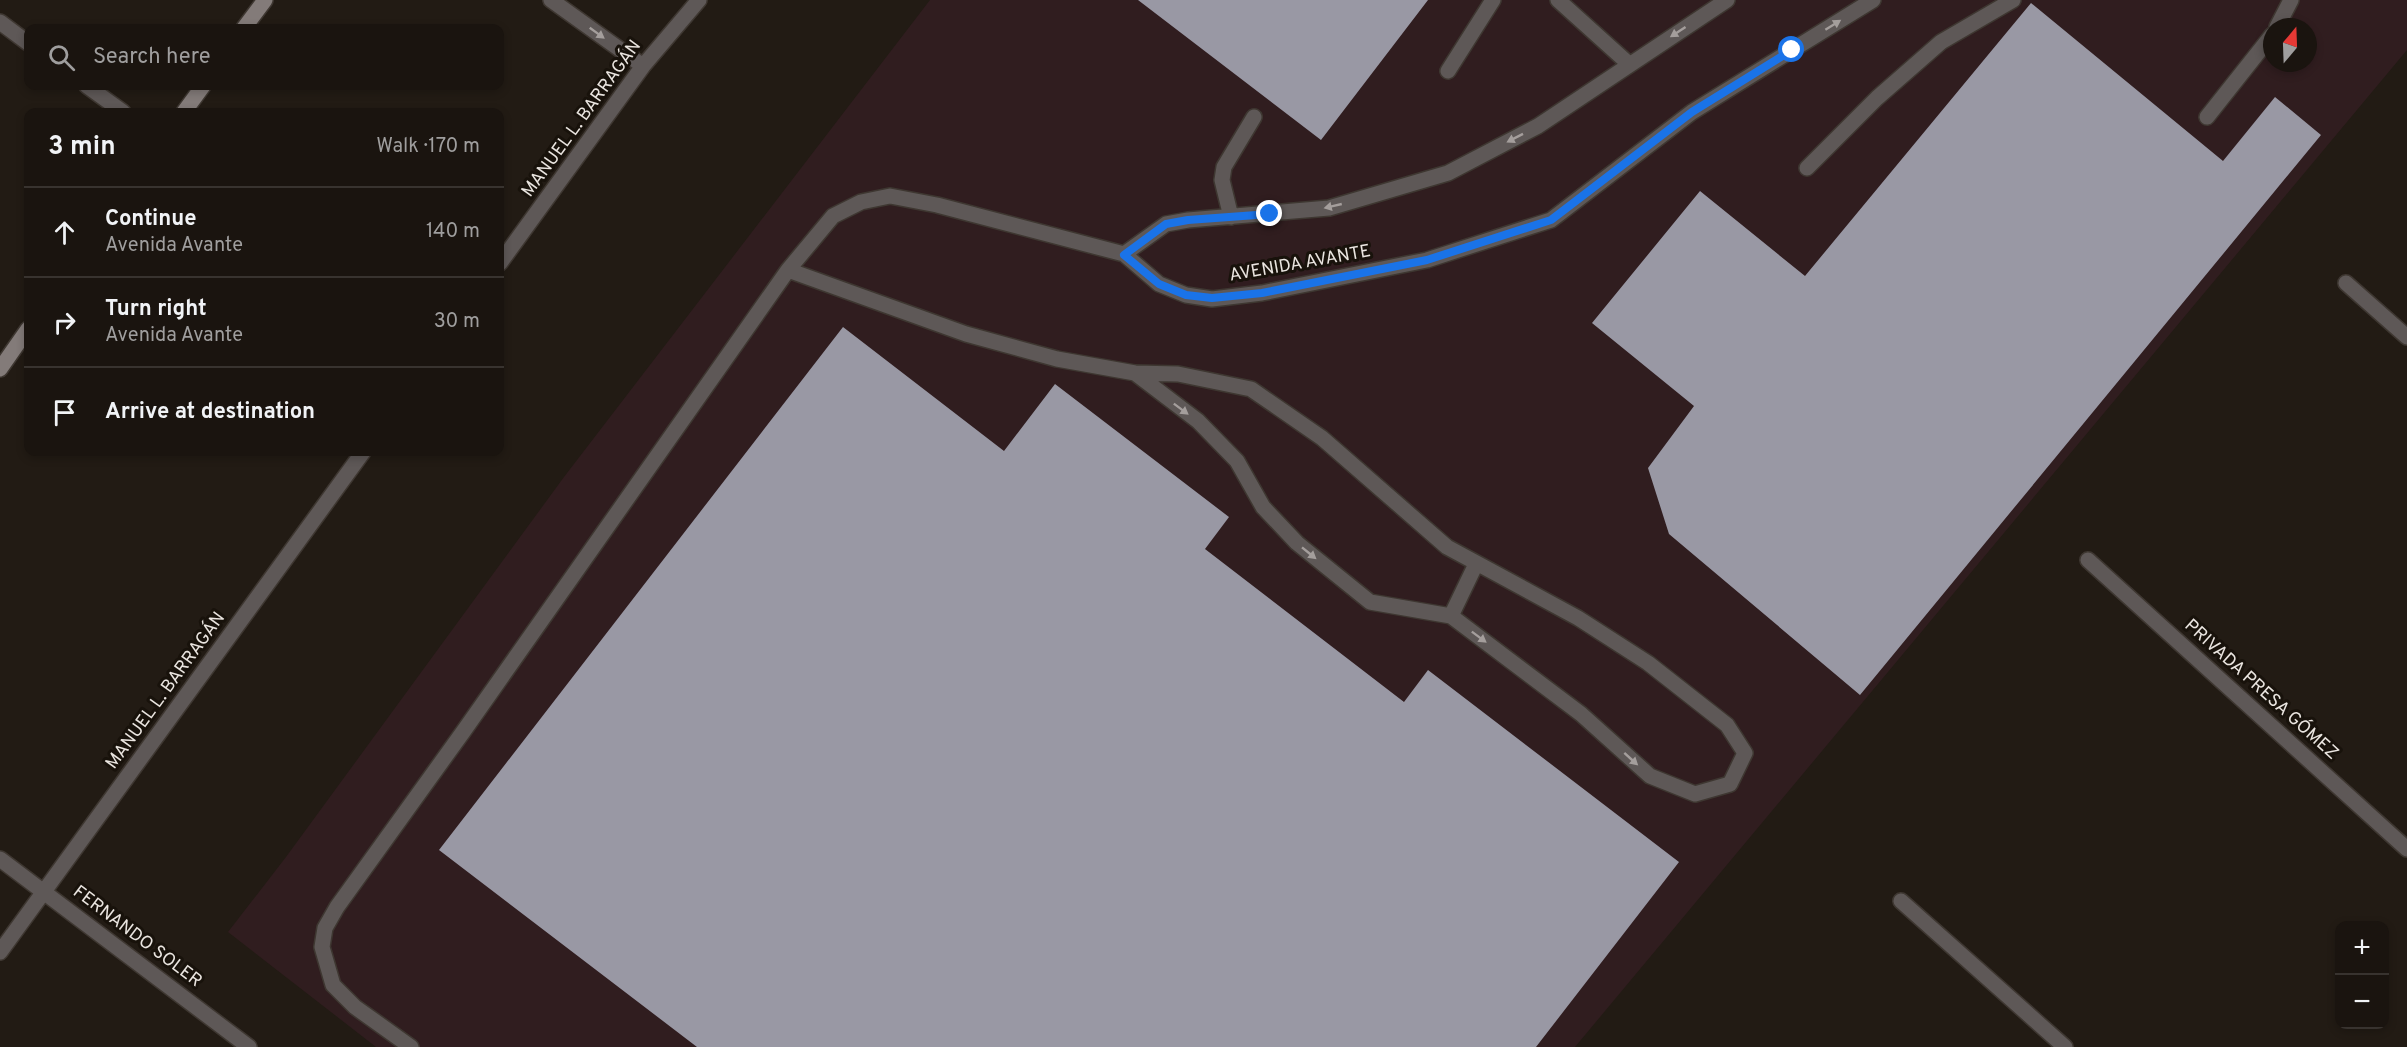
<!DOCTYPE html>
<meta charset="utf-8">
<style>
body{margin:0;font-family:Overpass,sans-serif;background:#231d18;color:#f1f3f6}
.controls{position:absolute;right:18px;bottom:18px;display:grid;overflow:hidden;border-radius:12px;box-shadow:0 3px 9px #0003}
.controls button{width:54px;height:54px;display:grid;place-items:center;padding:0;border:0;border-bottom:2px solid #38332f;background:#1a140f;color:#f1f3f6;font:30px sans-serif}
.compass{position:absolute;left:2263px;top:18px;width:54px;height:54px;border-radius:50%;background:#1a140f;box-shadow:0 3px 9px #0003;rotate:19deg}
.stop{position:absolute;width:18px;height:18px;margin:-14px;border:4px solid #1a73e8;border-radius:50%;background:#fff}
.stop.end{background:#1a73e8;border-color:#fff;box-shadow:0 2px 6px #0008}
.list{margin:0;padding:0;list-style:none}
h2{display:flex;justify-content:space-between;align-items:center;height:78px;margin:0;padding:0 24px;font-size:26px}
h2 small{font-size:20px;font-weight:400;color:#9f9e9e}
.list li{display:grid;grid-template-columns:39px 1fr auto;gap:18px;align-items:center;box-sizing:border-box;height:90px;padding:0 24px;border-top:2px solid #38332f}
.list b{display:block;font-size:22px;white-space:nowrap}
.list p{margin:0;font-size:20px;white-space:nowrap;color:#9f9e9e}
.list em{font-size:20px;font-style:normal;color:#9f9e9e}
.icon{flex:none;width:33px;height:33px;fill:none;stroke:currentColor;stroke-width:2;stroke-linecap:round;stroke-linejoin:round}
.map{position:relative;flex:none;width:2407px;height:1047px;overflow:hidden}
.search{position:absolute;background:#1a140f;box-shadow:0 3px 9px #0003;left:24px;top:24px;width:480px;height:66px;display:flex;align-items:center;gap:15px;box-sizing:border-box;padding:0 21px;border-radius:12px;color:#9f9e9e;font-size:22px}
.panel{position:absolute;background:#1a140f;box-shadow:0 3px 9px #0003;left:24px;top:108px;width:480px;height:348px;border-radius:12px}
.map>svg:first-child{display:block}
.industrial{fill:#301d1f;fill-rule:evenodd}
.building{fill:#9998a4}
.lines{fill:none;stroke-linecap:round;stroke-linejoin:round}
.lane-casing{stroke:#3e3731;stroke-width:18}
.street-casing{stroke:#3e3731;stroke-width:18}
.secondary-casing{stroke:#3e3731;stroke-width:18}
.lane{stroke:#5e5857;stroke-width:15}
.street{stroke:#5e5857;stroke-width:15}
.secondary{stroke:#837b79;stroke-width:15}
.oneway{fill:#a49e9c}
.route{stroke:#1a73e8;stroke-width:8}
.labels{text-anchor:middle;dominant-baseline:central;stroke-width:6;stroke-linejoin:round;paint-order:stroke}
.street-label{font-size:18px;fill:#eae5e0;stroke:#18120b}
</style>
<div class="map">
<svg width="2407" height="1047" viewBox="0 0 2407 1047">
<rect width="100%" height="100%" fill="#221b14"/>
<path class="industrial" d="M930,0H2407V50L1575,1047H376L228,932L286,857L564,477ZM2272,27H2308V63H2272Z"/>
<path class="building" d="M1138,0H1428L1321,140Z
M2031,3L2223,161L2275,97L2321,135L1860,695L1669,534L1648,468L1694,406L1592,323L1700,191L1805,276Z
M843,327L1004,451L1055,384L1229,517L1205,549L1404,702L1428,670L1679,862L1536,1047H697L439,850Z"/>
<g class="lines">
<g class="lane-casing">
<path id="lane" d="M1558,0L1629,64
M2277,27L2291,0
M1448,71L1493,0
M2207,117L2272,35
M1807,168L1877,98L1941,42L2013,0
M1231,217L1222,180L1224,167L1254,117
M1124,254L1166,224L1188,220L1329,208L1448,173L1538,126L1727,0
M788,270L966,334L1057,359L1135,373L1178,374L1251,389L1322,438L1447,547L1578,618L1648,663L1727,725L1745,753L1730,784L1695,794L1650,776L1581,714L1451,616L1370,602L1297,543L1263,507L1237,461L1198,421L1135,373
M1451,616L1476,564
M411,1047L355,1007L333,985L322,947L325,928L337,907L463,732L788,270L833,216L861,202L890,196L937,205L1124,254L1159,284L1186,295L1212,299L1262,293L1427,260L1551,220L1692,112L1873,0"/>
</g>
<g class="street-casing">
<path id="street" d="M551,0L643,66
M0,22L28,43
M87,86L123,112
M500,263L643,66L699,0
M2346,283L2407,337
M2088,560L2407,849
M0,859L249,1047
M1901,901L2065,1047
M0,952L363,452"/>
</g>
<g class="secondary-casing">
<path id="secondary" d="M244,28L265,0
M184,112L203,86
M0,369L28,329"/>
</g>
<use href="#lane" class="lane"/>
<use href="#street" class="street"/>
<use href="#secondary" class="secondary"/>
</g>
<defs><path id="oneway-solid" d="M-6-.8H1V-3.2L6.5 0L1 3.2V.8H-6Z" transform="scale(1.5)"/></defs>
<g class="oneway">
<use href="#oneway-solid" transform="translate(1833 25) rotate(-32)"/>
<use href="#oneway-solid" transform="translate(1678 32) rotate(147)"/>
<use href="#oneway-solid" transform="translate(597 33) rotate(36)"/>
<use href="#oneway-solid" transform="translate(1515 138) rotate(153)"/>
<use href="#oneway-solid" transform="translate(1333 206) rotate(167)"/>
<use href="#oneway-solid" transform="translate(1181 409) rotate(37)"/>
<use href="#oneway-solid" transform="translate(1309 553) rotate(39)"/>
<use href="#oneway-solid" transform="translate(1479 637) rotate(37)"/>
<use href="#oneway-solid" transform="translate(1631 759) rotate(42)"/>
</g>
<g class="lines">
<path class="route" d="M1270,214L1188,220L1166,224L1124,255L1159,284L1186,295L1212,298L1262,293L1427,260L1551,220L1692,112L1792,50"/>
</g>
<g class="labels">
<g class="street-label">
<text transform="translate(582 119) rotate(-54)">MANUEL L. BARRAGÁN</text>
<text transform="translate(1300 264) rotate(-10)">AVENIDA AVANTE</text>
<text transform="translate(2261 690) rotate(42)">PRIVADA PRESA GÓMEZ</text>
<text transform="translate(166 691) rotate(-54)">MANUEL L. BARRAGÁN</text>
<text transform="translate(137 937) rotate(37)">FERNANDO SOLER</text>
</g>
</g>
</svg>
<div class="controls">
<button>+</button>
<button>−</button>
</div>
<svg class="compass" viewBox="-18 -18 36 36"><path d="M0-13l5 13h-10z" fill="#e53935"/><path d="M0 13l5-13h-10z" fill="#9f9e9e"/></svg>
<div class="stop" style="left:1792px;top:50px"></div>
<div class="stop end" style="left:1270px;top:214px"></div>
<div class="search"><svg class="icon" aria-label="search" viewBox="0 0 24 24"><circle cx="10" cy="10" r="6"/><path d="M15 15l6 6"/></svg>Search here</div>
<section class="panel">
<h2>3 min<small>Walk · 170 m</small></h2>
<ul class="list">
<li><svg class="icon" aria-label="ahead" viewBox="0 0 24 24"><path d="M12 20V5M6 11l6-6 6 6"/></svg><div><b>Continue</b><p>Avenida Avante</p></div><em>140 m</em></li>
<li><svg class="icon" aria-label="right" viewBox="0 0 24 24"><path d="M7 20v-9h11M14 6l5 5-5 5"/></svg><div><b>Turn right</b><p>Avenida Avante</p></div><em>30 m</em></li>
<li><svg class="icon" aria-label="arrive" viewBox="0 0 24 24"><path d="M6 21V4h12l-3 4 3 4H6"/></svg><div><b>Arrive at destination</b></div></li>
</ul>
</section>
</div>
